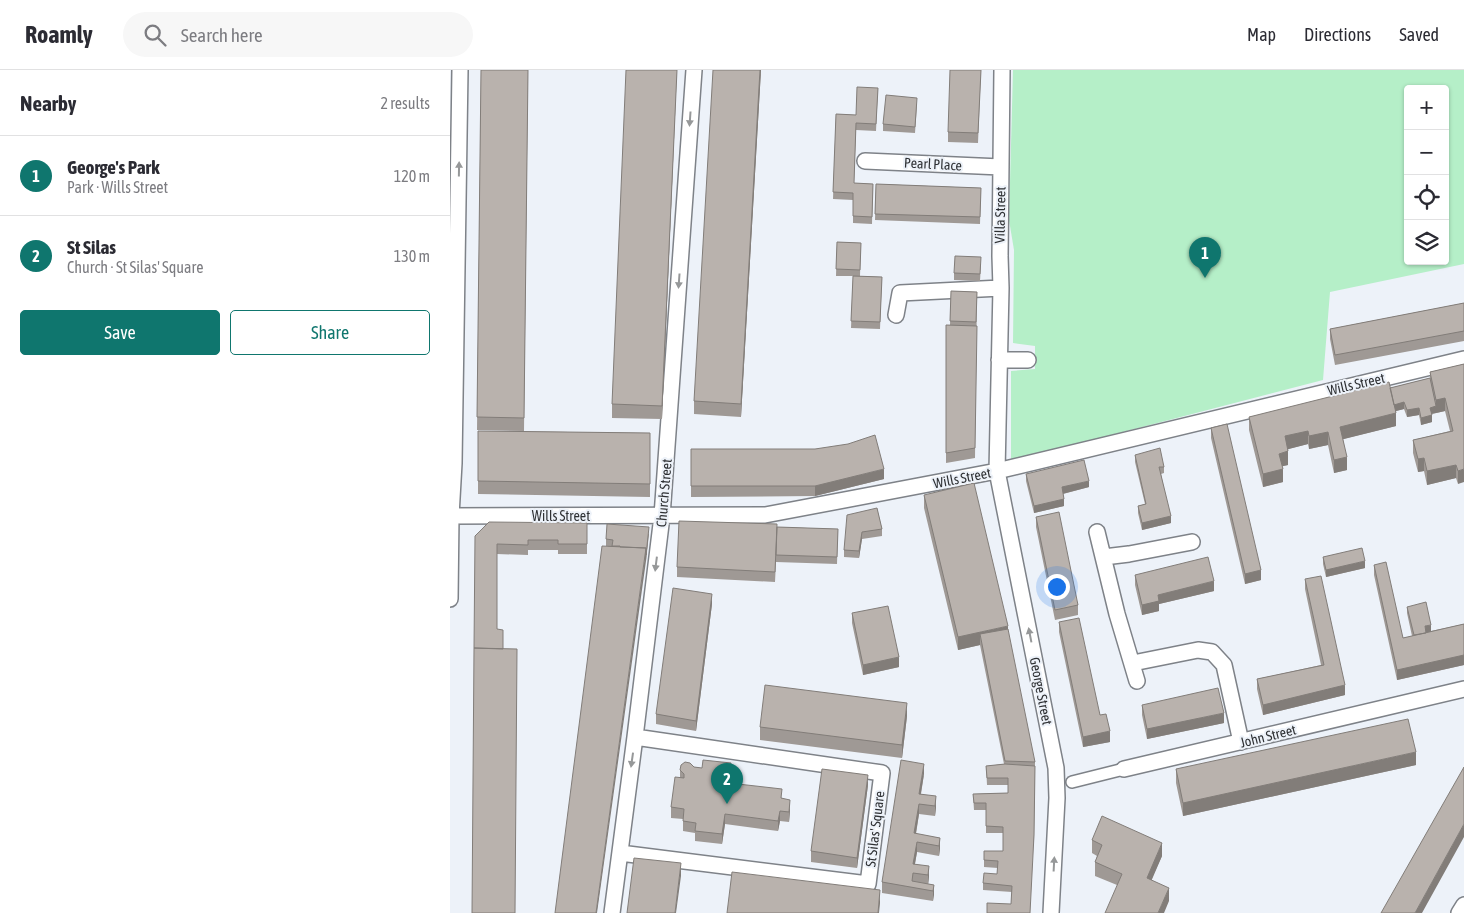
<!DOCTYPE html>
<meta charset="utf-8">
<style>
body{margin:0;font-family:"Asap Condensed",sans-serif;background:#f7f7f7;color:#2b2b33}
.controls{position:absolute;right:15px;top:15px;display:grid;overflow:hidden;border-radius:5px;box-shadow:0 1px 4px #0004}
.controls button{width:45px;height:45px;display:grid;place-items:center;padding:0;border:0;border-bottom:1px solid #e1e1e2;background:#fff;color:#2b2b33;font:25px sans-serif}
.you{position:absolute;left:606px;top:516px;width:18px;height:18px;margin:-12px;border:4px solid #fff;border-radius:50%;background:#1a73e8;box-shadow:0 0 0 8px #1a73e833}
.badge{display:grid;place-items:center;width:32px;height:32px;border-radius:50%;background:#0f766e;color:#fff;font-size:16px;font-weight:700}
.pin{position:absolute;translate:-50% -41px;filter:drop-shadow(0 1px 2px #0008)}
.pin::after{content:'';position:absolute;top:26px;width:18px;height:15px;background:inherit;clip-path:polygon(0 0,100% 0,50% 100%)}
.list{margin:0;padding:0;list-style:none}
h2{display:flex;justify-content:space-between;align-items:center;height:65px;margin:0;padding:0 20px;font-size:21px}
h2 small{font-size:16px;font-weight:400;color:#7c7c81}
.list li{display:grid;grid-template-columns:32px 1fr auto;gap:15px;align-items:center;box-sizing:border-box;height:80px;padding:0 20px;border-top:1px solid #e1e1e2}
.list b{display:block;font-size:19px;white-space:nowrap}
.list p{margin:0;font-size:16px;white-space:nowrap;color:#7c7c81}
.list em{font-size:16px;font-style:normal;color:#7c7c81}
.actions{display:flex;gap:10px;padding:15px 20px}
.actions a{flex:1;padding:11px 0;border:1px solid #0f766e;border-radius:5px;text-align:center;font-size:18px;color:#0f766e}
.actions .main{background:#0f766e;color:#fff}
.icon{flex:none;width:28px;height:28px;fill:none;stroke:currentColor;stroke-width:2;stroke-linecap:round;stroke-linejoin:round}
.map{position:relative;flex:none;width:1014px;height:843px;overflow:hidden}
header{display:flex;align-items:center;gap:30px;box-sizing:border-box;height:70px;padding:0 25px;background:#fff;border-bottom:1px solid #e1e1e2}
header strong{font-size:24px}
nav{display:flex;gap:28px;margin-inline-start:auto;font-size:18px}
.search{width:350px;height:45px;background:#f7f7f7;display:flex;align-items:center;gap:12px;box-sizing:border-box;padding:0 18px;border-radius:28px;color:#7c7c81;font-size:19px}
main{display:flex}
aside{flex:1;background:#fff}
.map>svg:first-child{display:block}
.green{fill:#b5efc8;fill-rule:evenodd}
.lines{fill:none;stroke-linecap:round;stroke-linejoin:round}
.pedestrian-casing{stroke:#7e8288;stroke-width:14}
.minor-casing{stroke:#7e8288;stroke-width:18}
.pedestrian{stroke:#fff;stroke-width:11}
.minor{stroke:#fff;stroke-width:15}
.wall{fill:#9f9995}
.shaded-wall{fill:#827d79}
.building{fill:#b9b2ad;stroke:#827d79}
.oneway{fill:#969899}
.labels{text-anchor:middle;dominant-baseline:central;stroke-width:4;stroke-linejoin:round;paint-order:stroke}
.street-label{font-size:14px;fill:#2e3033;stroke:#edf2f9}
</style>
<header>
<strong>Roamly</strong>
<div class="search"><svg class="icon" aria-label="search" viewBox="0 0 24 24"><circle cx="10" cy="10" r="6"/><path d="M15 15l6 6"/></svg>Search here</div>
<nav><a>Map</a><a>Directions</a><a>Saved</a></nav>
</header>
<main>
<aside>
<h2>Nearby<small>2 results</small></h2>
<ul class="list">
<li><span class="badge">1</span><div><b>George's Park</b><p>Park · Wills Street</p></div><em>120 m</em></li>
<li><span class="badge">2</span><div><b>St Silas</b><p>Church · St Silas' Square</p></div><em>130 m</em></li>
</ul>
<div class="actions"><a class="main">Save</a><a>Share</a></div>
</aside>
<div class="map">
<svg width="1014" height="843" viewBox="0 0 1014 843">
<rect width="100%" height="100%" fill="#edf2f9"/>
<path class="green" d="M563,0H1014V194L880,222L873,310L561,391V301L585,299V276L563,273L564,180L559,150ZM958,19H995V191H958Z"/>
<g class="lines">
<g class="pedestrian-casing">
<path id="pedestrian" d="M622,712L674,699"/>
</g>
<g class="minor-casing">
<path id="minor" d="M552,0L550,186L551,218L547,401L606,698L607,728L601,843
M415,91L551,97
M446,245L450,223L551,218
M549,290H578
M0,446L315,445L547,401L1014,289
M647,462L667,544L687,611
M654,487L679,484L742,472
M0,529L1,446L4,393L10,0
M683,593L748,580L762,582L774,595L791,672
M674,699L1014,619
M170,783L418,814L432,703L185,667
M162,843L185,667L212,446L244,0
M1009,843L1014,835"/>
</g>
<use href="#pedestrian" class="pedestrian"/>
<use href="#minor" class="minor"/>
</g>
<path class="wall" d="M31,0H78L74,361L27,360Z
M227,0L212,349L162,348V334Z
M311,0L291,347L244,344V331Z
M531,0L528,73L498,72V62Z
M428,18L426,61L406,60L404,113L423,114L422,154L403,153V130L383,129L386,44L406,45Z
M467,34L465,63L433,61V54Z
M426,114L531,118L530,154L425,150Z
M387,172L411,173L410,206L432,207L430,259L401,258L403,206H386Z
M531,194L530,211L504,210V203Z
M501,221L527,222L525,388L496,393V255H500Z
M1014,233V271L885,295L880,269V259Z
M1014,294L1008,414L1006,408L977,415L974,401L968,402L963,383V370L1000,361L995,341L982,344V352L971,355L969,345L957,347L954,339L946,341V356L893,369L897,400L884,403L878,375L859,379L858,374L838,379V395L832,396L833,412L813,417L799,360V347L940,318L980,308V302Z
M761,358L811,510L795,514L761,368Z
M28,361L200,363V427L28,424Z
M241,379L434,409L365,426L241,427Z
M685,385L714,397V403L711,404L721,453L692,460L688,443V436L695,434L685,392Z
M576,404L639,417L613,424L614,436L584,443L576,411Z
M474,425L585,692L584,771L561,834L562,822L533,820V813L547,804L548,798L534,797V781H553V763H536V740H524L523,724L558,723V715H537L536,696L554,694L530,575L508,580L474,438Z
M427,438L432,459V466L412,469L409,488L394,487V480Z
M586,447L628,535V545L605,550L586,457Z
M137,453V484H108V480H78V485L47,484V559L53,579L65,843L25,466Z
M327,457L388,459L387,494L326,492L325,512L227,507V497Z
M199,464L196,491L156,476V469Z
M873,487L915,498L876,507L873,494Z
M924,495L953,568L962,566L957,543V537L981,561L1014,554V595L947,610L924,505Z
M685,505L764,521L709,534V541L692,545L685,515Z
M855,509L895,625L813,645L807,619V609L871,595L855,519Z
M262,534L246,661L206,654V644Z
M402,543L449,597L413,605L402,553Z
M609,552L650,645L660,672L633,677L609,562Z
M692,635L774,653L697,669L692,645Z
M457,646L452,688L310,670V657Z
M966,695L733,746L726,713V699Z
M244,697L281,703L280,713L332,728L340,740L339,752L330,751L328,761L275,754L272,774L245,771V763L233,761V749L221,748V737L230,708V700Z
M474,704L471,724L486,737L485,746L469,744L466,764L490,768V778L489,786L467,782L465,794L479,806L478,814L484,815L483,831L432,823V812Z
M418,715L407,798L361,792V781Z
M642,770L712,786L701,810L719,831L667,815L645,806V792L647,786L642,783Z"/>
<path class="shaded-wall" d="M227,0L212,349V336Z
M310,0H311L291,347V334Z
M995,328V341L986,343V330Z
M954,332V339L942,342V335Z
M986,336V343L980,344V338Z
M969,338V345L957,347V340Z
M946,343V356L890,370V357Z
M982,345V352L971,355V348Z
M858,361V374L835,380V366Z
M878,362V375L859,379V366Z
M838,381V395L829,397V384Z
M897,387V400L884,403V390Z
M974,388V401L968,402V389Z
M1006,395V408L977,415V401Z
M434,399V409L365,426V416Z
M833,399V412L813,417V404Z
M1014,399V412L1008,414V401Z
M639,411V417L612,424V417Z
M614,429V436L584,443V436Z
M721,446V453L692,460V453Z
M199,457L196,491L147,843H146Z
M412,462V469L409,488V481Z
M915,491V498L876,507V500Z
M811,500V510L795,514V504Z
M764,511V521L709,534V541L692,545V535L708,525Z
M262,524V534L246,661V651Z
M981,555V562L975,563V556Z
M558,556V569L530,564V575L508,580V567Z
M1014,585V595L947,610V600Z
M449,587V597L413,605V595Z
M895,615V625L813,645V635Z
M457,633V646L452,688V675Z
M774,643V653L697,669V659Z
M660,661V672L633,677V667Z
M966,682V695L733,746V733Z
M281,693V703L279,723V713Z
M474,694V704L469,734V724Z
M418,705V715L407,798V788Z
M486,726V737L485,746V736Z
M340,730V740L339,752V742Z
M469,734V744L464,774V763Z
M330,741V751L328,761V751Z
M275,744V754L272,774V764Z
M1014,754V767L972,843H965Z
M490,768V778L489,786V776Z
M467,772V782L463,804V794Z
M712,773V786L697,821V808Z
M231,793V806L226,843H225Z
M479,796V806L478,816V805Z
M484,815V825L483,831V821Z
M719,818V831L714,843H708Z
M430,820V833L429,843H428Z"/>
<path class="building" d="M31,0H78L74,348L27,347Z
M176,0H227L212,336L162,334Z
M263,0H310L291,334L244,331Z
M500,0H531L528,63L498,62Z
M407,17L428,18L426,54L406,53L404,113L423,114L422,147L403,146V123L383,122L386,44L406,45Z
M436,25L467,28L465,57L433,54Z
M426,114L531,118L530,147L425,144Z
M387,172L411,173L410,200L386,199Z
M505,186L531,187L530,204L504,203Z
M403,206L432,207L430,252L401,251Z
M501,221L527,222L526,252L500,251Z
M1014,233V261L885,285L880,259Z
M496,255L527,256L525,378L496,383Z
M1014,294V399L1008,401L1006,395L977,401L974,388L968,389L963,370L1003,361L995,328L986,330L980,302Z
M980,308L986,336L980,338L982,345L971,348L969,338L957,340L954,332L944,335L940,318Z
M939,312L946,343L890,357L897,387L884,390L878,362L859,366L858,361L835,366L838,381L829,384L833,399L813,404L799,347Z
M777,354L811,500L795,504L761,358Z
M28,361L200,363V414L28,411Z
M425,365L434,399L365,416H241V379H365L398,374Z
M710,378L714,397H709L721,446L692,453L688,436L696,434L685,385Z
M634,390L639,411L612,417L614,429L584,436L576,404Z
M524,413L558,556L508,567L474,425Z
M427,438L432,459L412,462L409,481L394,480L397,445Z
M609,442L628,535L605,540L586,447Z
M229,451L327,454L325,502L227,497Z
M39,452L137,453V474H108V470H78V475L47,474V559L53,560V579L24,578L25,466Z
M157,454L199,457L196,485V478L170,477V476H162L163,470L156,469Z
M327,457L388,459L387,487L326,485Z
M152,476L196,478L146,843H105Z
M912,478L915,491L876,500L873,487Z
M758,487L764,511L708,525L709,531L692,535L685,505Z
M936,492L953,568L1014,554V585L947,600L924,495Z
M871,506L895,615L813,635L807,609L874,595L855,509Z
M223,518L262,524L246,651L206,644Z
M976,532L981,555L975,556L976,563L964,565L957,537Z
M438,536L449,587L413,595L402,543Z
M629,548L650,645L656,644L660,661L633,667L609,552Z
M558,559L585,692L555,691L530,564Z
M24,578L67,579L65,843H22Z
M315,615L457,633L452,675L310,657Z
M768,618L774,643L697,659L692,635Z
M958,649L966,682L733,733L726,699Z
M253,690L281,693L279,713L332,719L331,728L340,730L339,742L330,741L328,751L275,744L272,764L245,761L246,753L233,751L234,739L221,737L225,707L234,708V704L230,700L231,695L235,692L240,693L244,697L252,698Z
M451,690L474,694L469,724L486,726L485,736L469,734L464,763L490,768L489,776L467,772L463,794L479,796L478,805L463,803L462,811L484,815L483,821L432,812Z
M555,694L585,696L584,765L580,843H537V833L561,834L562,816L533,813L534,803L547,804L548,791L534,790V781H553V757L536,756V733H524L523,724L558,723V708H537L536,696Z
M1014,697V754L965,843H931Z
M372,699L418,705L407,788L361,781Z
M652,746L712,773L697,808L719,818L708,843H655L672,804L645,792L652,775L642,770Z
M184,788L231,793L225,843H177Z
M282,802L430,820L428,843H277Z"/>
<defs><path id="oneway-solid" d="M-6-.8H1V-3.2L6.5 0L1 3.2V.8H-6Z" transform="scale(1.25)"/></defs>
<g class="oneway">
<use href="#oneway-solid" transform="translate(240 49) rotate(94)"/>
<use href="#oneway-solid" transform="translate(9 99) rotate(-89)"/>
<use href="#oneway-solid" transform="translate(229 211) rotate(94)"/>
<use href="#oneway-solid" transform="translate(206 494) rotate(97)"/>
<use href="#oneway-solid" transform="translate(580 565) rotate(-101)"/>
<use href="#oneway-solid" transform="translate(182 690) rotate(98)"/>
<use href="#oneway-solid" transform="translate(604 794) rotate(-87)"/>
</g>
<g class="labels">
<g class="street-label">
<text transform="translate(483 94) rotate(3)">Pearl Place</text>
<text transform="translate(550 145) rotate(-89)">Villa Street</text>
<text transform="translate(906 314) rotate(-13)">Wills Street</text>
<text transform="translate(512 408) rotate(-11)">Wills Street</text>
<text transform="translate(214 423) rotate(-85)">Church Street</text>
<text x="111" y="446">Wills Street</text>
<text transform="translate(591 621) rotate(79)">George Street</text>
<text transform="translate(818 666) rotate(-14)">John Street</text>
<text transform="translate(425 759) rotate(-83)">St Silas' Square</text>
</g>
</g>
</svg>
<div class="controls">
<button>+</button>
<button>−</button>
<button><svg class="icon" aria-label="locate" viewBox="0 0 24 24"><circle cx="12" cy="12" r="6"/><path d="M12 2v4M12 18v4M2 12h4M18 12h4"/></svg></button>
<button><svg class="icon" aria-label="layers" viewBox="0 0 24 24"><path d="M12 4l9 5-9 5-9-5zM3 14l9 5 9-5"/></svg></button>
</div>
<div class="you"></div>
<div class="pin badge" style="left:755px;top:208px">1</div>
<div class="pin badge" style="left:277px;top:734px">2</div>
</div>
</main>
